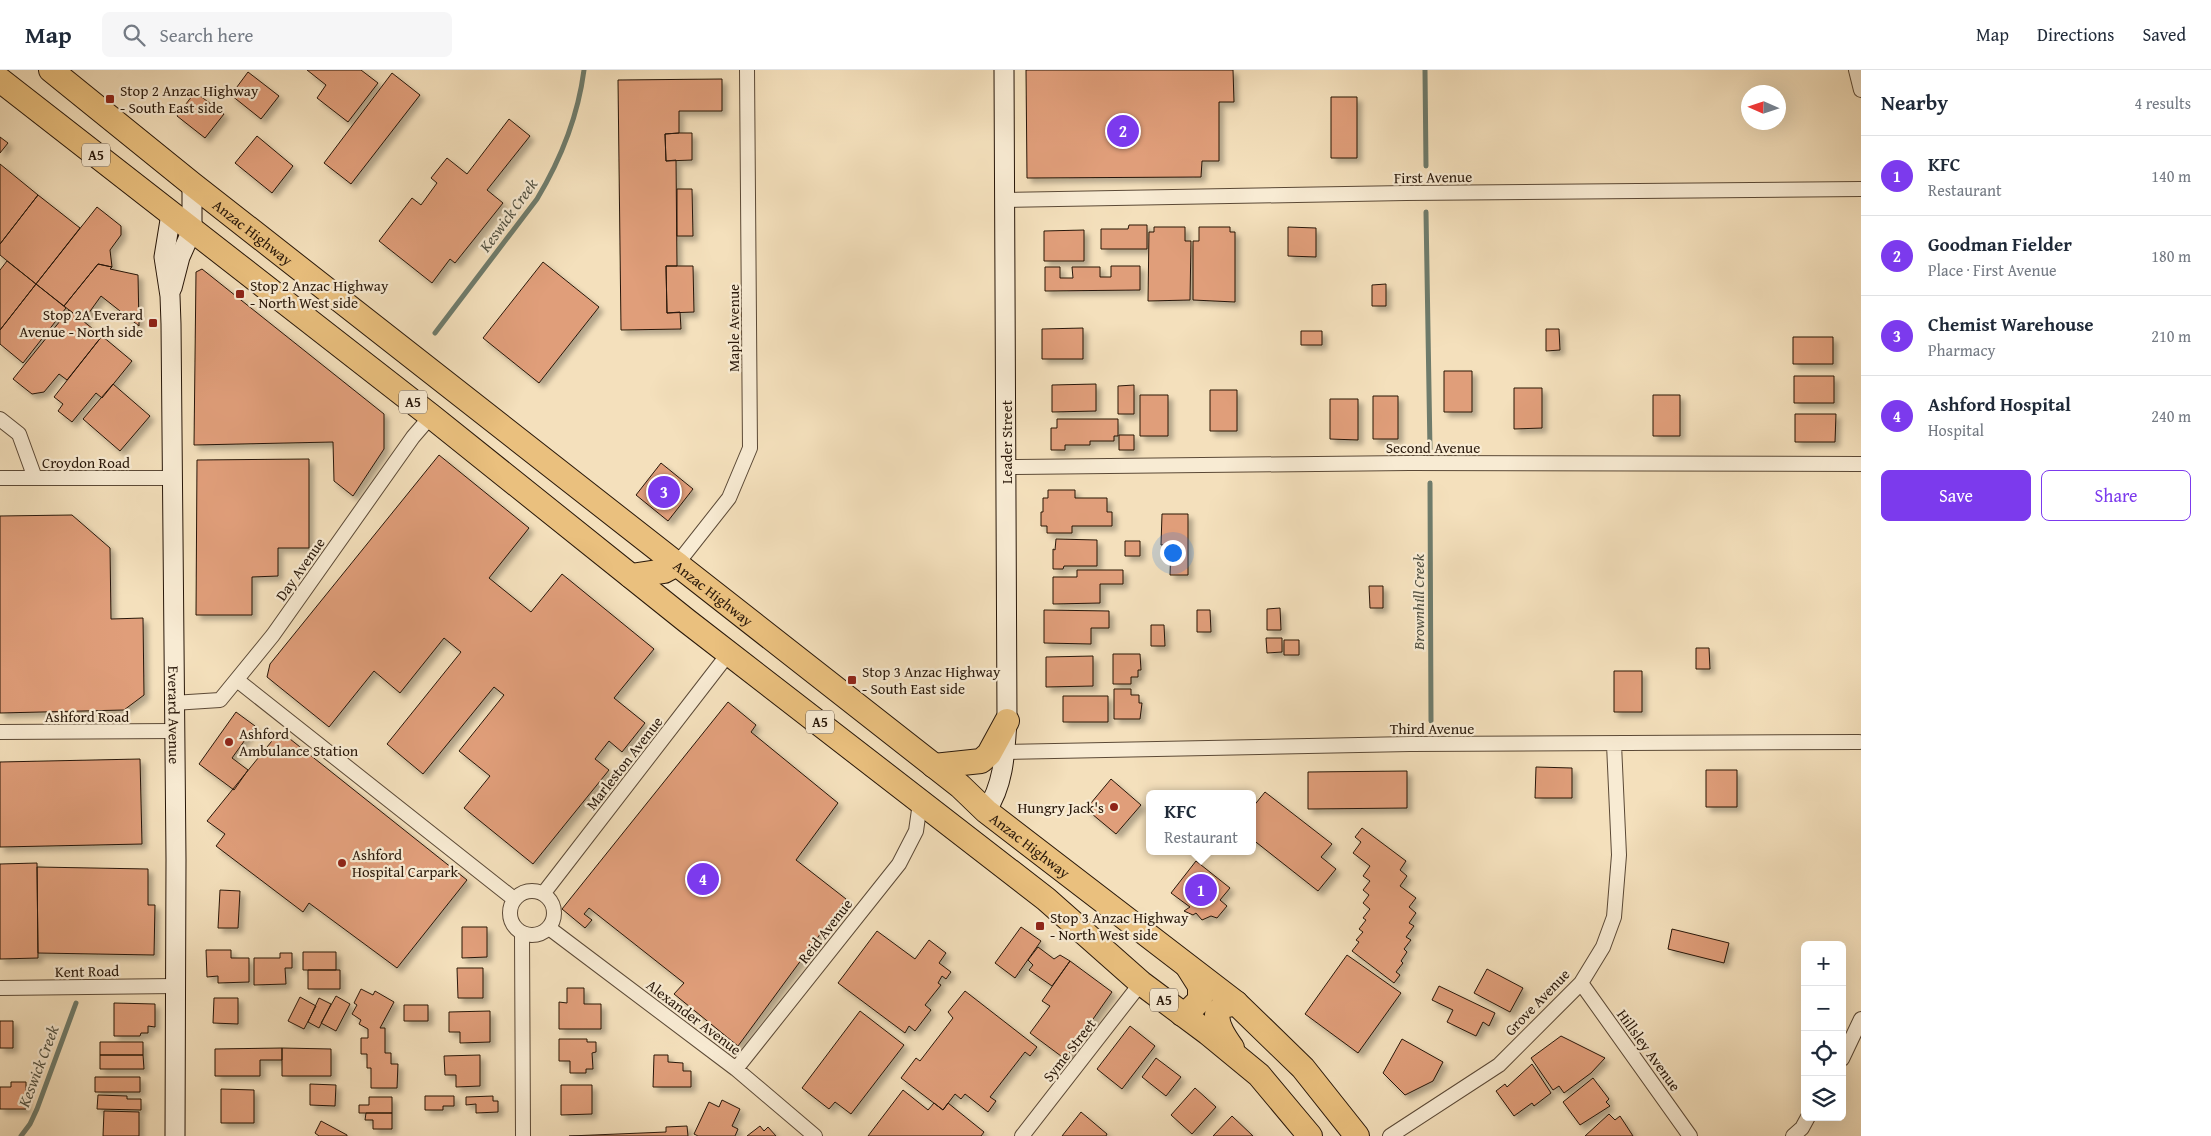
<!DOCTYPE html>
<meta charset="utf-8">
<style>
body{margin:0;font-family:"Gentium Book Plus",serif;background:#f6f6f7;color:#1f2937}
.controls{position:absolute;right:15px;bottom:15px;display:grid;overflow:hidden;border-radius:8px;box-shadow:0 5px 20px #0002}
.controls button{width:45px;height:45px;display:grid;place-items:center;padding:0;border:0;border-bottom:1px solid #e0e1e3;background:#fff;color:#1f2937;font:25px sans-serif}
.compass{position:absolute;left:1741px;top:15px;width:45px;height:45px;border-radius:50%;background:#fff;box-shadow:0 5px 20px #0002;rotate:273deg}
.you{position:absolute;left:1172px;top:482px;width:18px;height:18px;margin:-12px;border:4px solid #fff;border-radius:50%;background:#1a73e8;box-shadow:0 0 0 8px #1a73e833}
.badge{display:grid;place-items:center;width:32px;height:32px;border-radius:50%;background:#7c3aed;color:#fff;font-size:16px;font-weight:700}
.pin{position:absolute;translate:-50% -50%;border:2px solid #fff;box-shadow:0 1px 5px #0006}
.popup{position:absolute;left:1146px;top:720px;width:110px;height:65px;box-sizing:border-box;display:grid;place-content:center;border-radius:8px;background:#fff;filter:drop-shadow(0 1px 4px #0005);font-size:16px;white-space:nowrap;color:#747a83}
.popup b{font-size:19px;color:#1f2937}
.popup::after{content:'';position:absolute;left:50%;top:100%;margin-left:-10px;border:10px solid transparent;border-top-color:#fff}
.list{margin:0;padding:0;list-style:none}
h2{display:flex;justify-content:space-between;align-items:center;height:65px;margin:0;padding:0 20px;font-size:21px}
h2 small{font-size:16px;font-weight:400;color:#747a83}
.list li{display:grid;grid-template-columns:32px 1fr auto;gap:15px;align-items:center;box-sizing:border-box;height:80px;padding:0 20px;border-top:1px solid #e0e1e3}
.list b{display:block;font-size:19px;white-space:nowrap}
.list p{margin:0;font-size:16px;white-space:nowrap;color:#747a83}
.list em{font-size:16px;font-style:normal;color:#747a83}
.actions{display:flex;gap:10px;padding:15px 20px}
.actions a{flex:1;padding:11px 0;border:1px solid #7c3aed;border-radius:8px;text-align:center;font-size:18px;color:#7c3aed}
.actions .main{background:#7c3aed;color:#fff}
.icon{flex:none;width:28px;height:28px;fill:none;stroke:currentColor;stroke-width:2;stroke-linecap:round;stroke-linejoin:round}
.map{position:relative;flex:none;width:1861px;height:1066px;overflow:hidden}
header{display:flex;align-items:center;gap:30px;box-sizing:border-box;height:70px;padding:0 25px;background:#fff;border-bottom:1px solid #e0e1e3}
header strong{font-size:24px}
nav{display:flex;gap:28px;margin-inline-start:auto;font-size:18px}
.search{width:350px;height:45px;background:#f6f6f7;display:flex;align-items:center;gap:12px;box-sizing:border-box;padding:0 18px;border-radius:8px;color:#747a83;font-size:19px}
main{display:flex}
aside{flex:1;background:#fff}
.map>svg:first-child{display:block}
.lines{fill:none;stroke-linecap:round;stroke-linejoin:round}
.stream{stroke:#6e7b6b;stroke-width:5}
.building{fill:#e09e7a;stroke:#281709;filter:url(#shadow)}
.street-casing{stroke:#5b4936;stroke-width:16}
.secondary-casing{stroke:#281709;stroke-width:21}
.highway-casing{stroke:#281709;stroke-width:26}
.street{stroke:#f8ebd3;stroke-width:14}
.secondary{stroke:#f8ebd3;stroke-width:19}
.highway{stroke:#eac07e;stroke-width:24}
.poi-dot{fill:#8f2418;stroke:#f8ebd3;stroke-width:2}
.labels{text-anchor:middle;dominant-baseline:central;stroke-width:4.5;stroke-linejoin:round;paint-order:stroke}
.shield{fill:#f8ebd3;stroke:#665746;stroke-width:1}
.shield-label{font-size:14px;font-weight:bold;fill:#281709}
.poi-label{font-size:15px;fill:#281709;stroke:#f8ebd3;text-anchor:start}
.street-label{font-size:15px;fill:#281709;stroke:#f8ebd3}
.water-label{font-size:16px;font-style:italic;fill:#515142;stroke:#f8ebd3}
</style>
<header>
<strong>Map</strong>
<div class="search"><svg class="icon" aria-label="search" viewBox="0 0 24 24"><circle cx="10" cy="10" r="6"/><path d="M15 15l6 6"/></svg>Search here</div>
<nav><a>Map</a><a>Directions</a><a>Saved</a></nav>
</header>
<main>
<div class="map">
<svg width="1861" height="1066" viewBox="0 0 1861 1066">
<defs>
<filter id="shadow"><feDropShadow dx="4.5" dy="4.5" stdDeviation="2.5" flood-color="#0004"/></filter>
</defs>
<rect width="100%" height="100%" fill="#f4e0bc"/>
<filter id="stains"><feTurbulence type="fractalNoise" baseFrequency=".004" numOctaves="4"/><feColorMatrix values="0 0 0 0 .2 0 0 0 0 .09 0 0 0 0 .02 0 0 0 .5 -.17"/></filter>
<radialGradient id="worn" r=".72"><stop offset=".6" stop-color="#630" stop-opacity="0"/><stop offset="1" stop-color="#630" stop-opacity=".3"/></radialGradient>
<g class="lines">
<path class="stream" d="M1425,0L1426,96
M1426,142L1430,379
M435,263L537,129C561,89 578,46 584,0
M1430,413L1431,651
M21,1066L30,1054L37,1039L76,933"/>
</g>
<path class="building" d="M307,0H361L378,13L348,52L317,28L326,15Z
M1026,0H1233L1234,32H1219V91H1202L1201,107L1027,108Z
M248,2L279,26L261,49L231,25Z
M392,3L420,25L351,114L324,93Z
M722,9V41H679V63L665,64L666,91L676,90L677,196H666L667,243L680,242L681,259L621,260L618,10Z
M195,22L224,44L205,68L177,46Z
M1331,27H1357V88H1331Z
M509,49L530,66L487,120L503,133L455,193L450,189L432,213L379,171L412,128L421,135L437,113L431,108L447,88L467,104Z
M679,63H692V90L666,91L665,64Z
M257,66L293,96L272,123L235,93Z
M0,67L8,73L0,83Z
M0,94L38,125L0,174Z
M677,119H692L693,166H677Z
M38,125L80,158L36,214L0,185V174Z
M97,137L121,156V165L110,180L112,197L98,194L64,236L36,214Z
M1129,155H1147V179H1101V159H1128Z
M1154,157H1185V171H1191L1190,230L1148,231L1149,162H1154Z
M1199,157H1230V162H1235V232L1193,230V171H1199Z
M1288,157L1316,158V187L1288,186Z
M1084,160V191H1044V161Z
M7,191L36,214L0,260V200Z
M543,192L599,237L539,313L483,268Z
M98,194L112,197L110,199L138,205L139,256L101,226L83,251L64,236Z
M666,196H693L694,242L667,243Z
M1111,196H1140V220L1045,221V197H1060V208H1073L1072,197H1100V207H1111Z
M202,199L384,344V379L353,426L334,411L333,372L194,375L196,202Z
M36,214L66,238L23,293L0,274V260Z
M1386,214V236H1372V215Z
M69,240L102,266L67,310L59,304L44,322L32,324L13,309Z
M1083,258V289H1042V259Z
M1546,259H1559L1560,280L1546,281Z
M1301,261H1322V275H1301Z
M102,266L132,291L102,328L96,323L72,352L58,341L63,334L54,327Z
M1793,267H1833V294H1793Z
M1444,301H1472V342H1444Z
M1794,306H1834V333H1794Z
M113,314L150,346L120,381L83,349Z
M1096,314V341L1052,342V315Z
M1134,315V344H1118V316Z
M1514,318H1542V358L1514,359Z
M1210,320H1237V361H1210Z
M1140,325H1168V366H1140Z
M1653,325H1680V366H1653Z
M1373,326H1398V369H1373Z
M1330,329H1358V370L1330,369Z
M1795,344H1836L1835,372H1795Z
M1057,349H1118V366H1114V371H1090V375H1065V380H1051V358H1057Z
M1119,365H1134V380H1119Z
M439,385L529,458L489,508L531,542L562,504L654,579L614,628L645,653L622,682L609,671L595,689L609,700L533,794L464,738L490,706L459,681L504,625L494,617L423,704L387,674L461,582L444,568L400,623L374,601L329,657L267,607L270,594Z
M309,389V478H278V506L252,507V545H196L197,390Z
M661,393L693,419L668,451L636,425Z
M1048,420H1075V428H1107V442H1112V456H1072V463H1047V456H1041V442H1043V428H1048Z
M1162,444H1188V505H1170L1171,475H1161Z
M72,445L110,478L111,549L143,548L144,625L124,640L0,643V446Z
M1056,469L1097,470V496H1064L1063,499H1053V479L1055,480Z
M1125,471H1140V486H1125Z
M1077,500H1123V514H1100V533L1053,534V507H1077Z
M1369,516H1383V538H1370Z
M1280,538L1281,560H1267V539Z
M1044,540L1109,541V558H1091V574L1044,573Z
M1197,540H1210L1211,562H1197Z
M1151,555H1164L1165,576H1151Z
M1266,568H1282V582L1267,583Z
M1284,570H1299V585H1284Z
M1696,578H1709L1710,599H1696Z
M1113,584H1140L1141,600H1138V607H1131V614H1113Z
M1093,586V616L1046,617V587Z
M1614,601H1642V642H1614Z
M1114,619H1131V625H1139V633H1142L1140,649H1114Z
M1063,626H1108V652H1063Z
M728,632L756,655L751,662L838,733L796,790L846,829L738,976L674,924L684,913L589,838L584,844L592,850L585,858L562,839Z
M236,642L255,656L232,688L248,700L234,720L199,694Z
M280,661L467,810L397,898L309,833L303,842L216,776L225,764L207,751Z
M140,689L142,774L0,777V692Z
M1536,697L1572,698V728H1535Z
M1706,700H1737V737H1706Z
M1407,701V738L1308,739V702Z
M1111,709L1141,735L1116,764L1086,739Z
M1265,722L1332,774L1321,787L1336,799L1318,821L1252,769V738Z
M1362,758L1406,791L1400,800L1407,806L1400,816L1416,828L1409,837L1416,843L1409,853L1414,856L1406,867L1411,870L1404,879L1407,882L1401,891L1403,893L1396,902L1400,905L1394,913L1352,881L1359,872L1356,870L1363,862L1359,859L1366,850L1363,848L1370,839L1363,833L1369,825L1363,820L1370,811L1363,806L1370,796L1353,783L1361,772L1355,767Z
M1196,791L1230,818L1220,830L1227,836L1217,848L1211,846L1202,850L1196,843L1193,845L1184,841L1190,837L1171,823Z
M37,793L38,888L0,889V794Z
M37,797L148,799V835H155L154,885L38,883Z
M220,820L240,821L238,858H218Z
M462,857H487V887L462,888Z
M1021,857L1041,871L1015,908L995,893Z
M1672,859L1729,873L1724,893L1668,879Z
M877,861L915,889L929,870L946,883L939,893L951,902L946,909L942,906L938,913L941,915L925,935L931,940L915,961L909,956L905,963L838,913Z
M1038,877L1054,889L1060,885L1070,891L1052,916L1029,900L1033,895L1028,890Z
M206,880H231V888H249V912L218,913V906L207,907Z
M303,882H336V900H303Z
M280,883H292V898H285L286,914L254,915V888H280Z
M1347,885L1401,923L1358,983L1305,944Z
M1070,891L1112,922L1065,989L1030,963L1050,936L1042,931Z
M457,898H483V928H458Z
M1487,899L1523,918L1510,942L1474,923Z
M308,900H340V919H308Z
M1439,916L1495,943L1489,956L1483,952L1476,966L1447,952L1453,940L1432,930Z
M567,918H584V934H601V959H559V932L567,933Z
M361,919L373,925L375,921L394,932L380,958H385V983H391V994H398L397,1018H371V998H367V984H361V968H368V959L359,954L361,950L352,944L357,935L354,933Z
M965,921L1037,977L1030,986L1025,982L990,1027L996,1031L988,1042L965,1024L961,1029L955,1024L943,1040L901,1008L916,988L920,991L953,948L948,942Z
M336,926L350,934L336,961L321,953Z
M300,927L316,936L304,959L288,951Z
M214,928H238V954L213,953Z
M319,928L331,934L319,958L308,952Z
M114,933L155,934V957L148,956V963H141L140,966H114Z
M404,935H428V951H404Z
M490,941V972L460,973V962H449V942Z
M860,941L904,975L851,1044L835,1032L829,1039L802,1018Z
M0,951H13V978H0Z
M1130,956L1155,976L1122,1019L1097,999Z
M1561,966L1605,988L1591,1003L1564,1023L1559,1016L1553,1020L1531,988Z
M559,969H587V972H596V982L592,983L593,999H586V1003H570V991H559Z
M1402,969L1443,992L1433,1011L1405,1025L1383,1003Z
M100,972H143V985H100Z
M282,978L331,979V1006H282Z
M282,978V990H260V1006H215V979Z
M100,985H143L144,999H100Z
M480,985V1016L456,1017V1005H445L444,986Z
M654,985H668V992L683,993V1001H691V1017H653Z
M1156,988L1181,1007L1166,1026L1142,1007Z
M1532,994L1551,1023L1534,1036L1532,1033L1514,1046L1496,1021L1505,1014L1507,1017Z
M95,1007H140V1022H95Z
M1593,1008L1609,1029L1606,1032L1610,1036L1580,1055L1563,1032Z
M11,1012H26V1039H0V1017H11Z
M310,1014L336,1015L335,1036L310,1035Z
M561,1015H592V1044L561,1045Z
M1195,1018L1216,1037L1192,1064L1171,1045Z
M221,1019L254,1020V1053H221Z
M903,1020L928,1040L934,1033L943,1040L948,1033L984,1062L981,1066H868Z
M98,1025L127,1026V1029H141V1040L97,1039Z
M425,1026H454V1036H443V1040H425Z
M493,1026V1031H498V1042L476,1043V1034L466,1035V1027Z
M369,1027H392V1043H359V1035H369Z
M722,1030L740,1039L732,1056L738,1059L735,1066H698L694,1064L709,1032L719,1037Z
M104,1041L139,1042V1066H103Z
M1081,1042L1107,1064L1106,1066H1062Z
M366,1043H392V1059H373V1050H365Z
M1609,1044L1615,1050L1620,1046L1633,1066H1585Z
M1232,1046L1253,1066H1213Z
M321,1051L347,1065V1066H319L315,1063Z
M687,1056L688,1066H569L666,1062V1057Z
M760,1056L764,1061L768,1057L776,1066H747Z"/>
<g class="lines">
<g class="street-casing">
<path id="street" d="M1856,0L1861,20
M1005,130L1406,123L1861,119
M0,349L19,364L35,408
M1006,397L1409,393L1861,394
M0,408H171
M677,494L729,428L750,378L747,0
M237,610L514,829
M173,633L220,630L273,565L413,367L431,346
M0,662L174,661
M1005,682L1410,674L1859,672
M510 843a22 22 0 1 1 44 0a22 22 0 1 1-44 0Z
M543,824L729,583
M549,858L736,999L815,1066
M522,864L523,1066
M1581,913L1690,1066
M0,918L175,916
M1842,989L1861,949
M736,999L899,794L916,761L920,733
M1022,1066L1141,913
M1390,1066L1499,995L1581,913L1603,877L1614,847L1619,785L1614,674
M1793,1066L1802,1058L1808,1047"/>
</g>
<g class="secondary-casing">
<g id="secondary">
<path id="s1" d="M171,144L164,187L170,226L171,254L176,789L175,1066"/>
<path d="M172,218L180,187L192,160V114"/>
<path d="M986,741C1004,715 1005,682 1007,651L1004,0"/>
</g>
</g>
<g class="highway-casing">
<g id="highway">
<path id="s2" d="M51,0L192,114L960,716L986,741L1236,933L1303,998L1357,1066"/>
<path d="M0,10L431,346L687,551L1046,829L1141,913L1208,963L1259,1005L1310,1066"/>
<path d="M631,506L664,501L677,494"/>
<path d="M934,696L981,691L989,684L1007,651"/>
<path d="M1182,944L1191,939L1200,930V916L1188,897"/>
<path d="M1232,978C1225,968 1217,957 1217,944L1223,936L1236,933"/>
</g>
</g>
<use href="#street" class="street"/>
<use href="#secondary" class="secondary"/>
<use href="#highway" class="highway"/>
</g>
<g class="poi-dot">
<rect x="105" y="24" width="10" height="10" rx="2.5"/>
<rect x="235" y="219" width="10" height="10" rx="2.5"/>
<rect x="148" y="248" width="10" height="10" rx="2.5"/>
<rect x="847" y="605" width="10" height="10" rx="2.5"/>
<circle cx="229" cy="672" r="5"/>
<circle cx="1114" cy="737" r="5"/>
<circle cx="342" cy="793" r="5"/>
<rect x="1035" y="851" width="10" height="10" rx="2.5"/>
</g>
<g class="labels">
<g class="shield">
<rect x="82" y="73.5" width="28" height="23" rx="4"/>
<rect x="399" y="320.5" width="28" height="23" rx="4"/>
<rect x="806" y="640.5" width="28" height="23" rx="4"/>
<rect x="1150" y="918.5" width="28" height="23" rx="4"/>
</g>
<g class="shield-label">
<text x="96" y="85">A5</text>
<text x="413" y="332">A5</text>
<text x="820" y="652">A5</text>
<text x="1164" y="930">A5</text>
</g>
<g class="poi-label">
<text x="120" y="20">Stop 2 Anzac Highway<tspan x="120" dy="17">- South East side</tspan></text>
<text x="250" y="215">Stop 2 Anzac Highway<tspan x="250" dy="17">- North West side</tspan></text>
<text x="143" y="244" text-anchor="end">Stop 2A Everard<tspan x="143" dy="17">Avenue - North side</tspan></text>
<text x="862" y="601">Stop 3 Anzac Highway<tspan x="862" dy="17">- South East side</tspan></text>
<text x="239" y="663">Ashford<tspan x="239" dy="17">Ambulance Station</tspan></text>
<text x="1104" y="737" text-anchor="end">Hungry Jack's</text>
<text x="352" y="784">Ashford<tspan x="352" dy="17">Hospital Carpark</tspan></text>
<text x="1050" y="847">Stop 3 Anzac Highway<tspan x="1050" dy="17">- North West side</tspan></text>
</g>
<g class="street-label">
<text transform="translate(1433 107) rotate(-1)">First Avenue</text>
<text stroke="none"><textPath href="#s2" startOffset="259">Anzac Highway</textPath></text>
<text transform="translate(733 258) rotate(-90)">Maple Avenue</text>
<text transform="translate(1006 372) rotate(-90)">Leader Street</text>
<text x="1433" y="377">Second Avenue</text>
<text x="86" y="392">Croydon Road</text>
<text transform="translate(300 499) rotate(-55)">Day Avenue</text>
<text stroke="none"><textPath href="#s2" startOffset="844">Anzac Highway</textPath></text>
<text x="87" y="646">Ashford Road</text>
<text stroke="none"><textPath href="#s1" startOffset="502">Everard Avenue</textPath></text>
<text x="1432" y="658">Third Avenue</text>
<text transform="translate(624 693) rotate(-52)">Marleston Avenue</text>
<text stroke="none"><textPath href="#s2" startOffset="1249">Anzac Highway</textPath></text>
<text transform="translate(825 861) rotate(-52)">Reid Avenue</text>
<text transform="translate(87 901) rotate(-1)">Kent Road</text>
<text transform="translate(1537 932) rotate(-46)">Grove Avenue</text>
<text transform="translate(694 947) rotate(37)">Alexander Avenue</text>
<text transform="translate(1069 980) rotate(-52)">Syme Street</text>
<text transform="translate(1649 980) rotate(54)">Hillsley Avenue</text>
</g>
<g class="water-label">
<text transform="translate(508 145) rotate(-54)">Keswick Creek</text>
<text transform="translate(1418 532) rotate(-90)">Brownhill Creek</text>
<text transform="translate(38 996) rotate(-69)">Keswick Creek</text>
</g>
</g>
<rect width="100%" height="100%" filter="url(#stains)"/>
<rect width="100%" height="100%" fill="url(#worn)"/>
</svg>
<div class="controls">
<button>+</button>
<button>−</button>
<button><svg class="icon" aria-label="locate" viewBox="0 0 24 24"><circle cx="12" cy="12" r="6"/><path d="M12 2v4M12 18v4M2 12h4M18 12h4"/></svg></button>
<button><svg class="icon" aria-label="layers" viewBox="0 0 24 24"><path d="M12 4l9 5-9 5-9-5zM3 14l9 5 9-5"/></svg></button>
</div>
<svg class="compass" viewBox="-18 -18 36 36"><path d="M0-13l5 13h-10z" fill="#e53935"/><path d="M0 13l5-13h-10z" fill="#747a83"/></svg>
<div class="you"></div>
<div class="pin badge" style="left:1201px;top:820px">1</div>
<div class="popup"><b>KFC</b>Restaurant</div>
<div class="pin badge" style="left:1123px;top:61px">2</div>
<div class="pin badge" style="left:664px;top:422px">3</div>
<div class="pin badge" style="left:703px;top:809px">4</div>
</div>
<aside>
<h2>Nearby<small>4 results</small></h2>
<ul class="list">
<li><span class="badge">1</span><div><b>KFC</b><p>Restaurant</p></div><em>140 m</em></li>
<li><span class="badge">2</span><div><b>Goodman Fielder</b><p>Place · First Avenue</p></div><em>180 m</em></li>
<li><span class="badge">3</span><div><b>Chemist Warehouse</b><p>Pharmacy</p></div><em>210 m</em></li>
<li><span class="badge">4</span><div><b>Ashford Hospital</b><p>Hospital</p></div><em>240 m</em></li>
</ul>
<div class="actions"><a class="main">Save</a><a>Share</a></div>
</aside>
</main>
